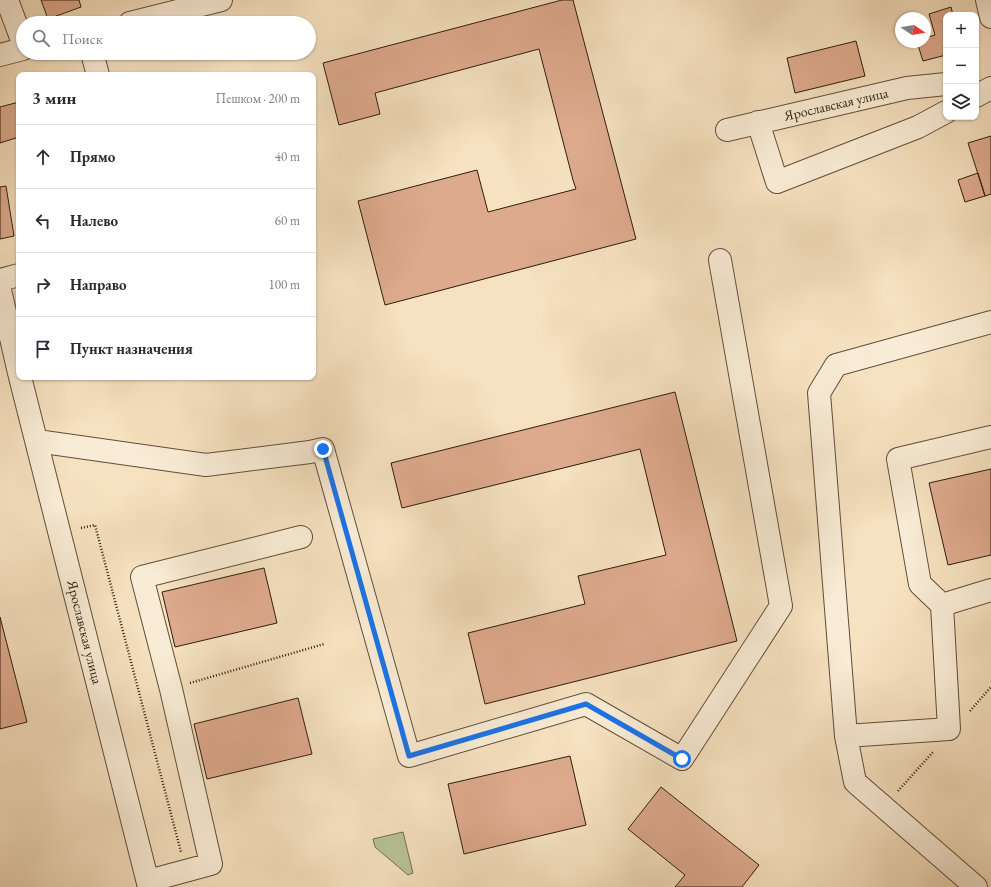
<!DOCTYPE html>
<html lang="ru">
<meta charset="utf-8">
<style>
body{margin:0;font-family:"EB Garamond",serif;background:#f2f2f3;color:#2b2b33}
.controls{position:absolute;right:12px;top:12px;display:grid;overflow:hidden;border-radius:8px;box-shadow:0 1px 3px #0004}
.controls button{width:36px;height:36px;display:grid;place-items:center;padding:0;border:0;border-bottom:1px solid #e1e1e2;background:#fff;color:#2b2b33;font:20px sans-serif}
.compass{position:absolute;left:895px;top:12px;width:36px;height:36px;border-radius:50%;background:#fff;box-shadow:0 1px 3px #0004;rotate:102deg}
.stop{position:absolute;width:12px;height:12px;margin:-9px;border:3px solid #1a73e8;border-radius:50%;background:#fff}
.stop.end{background:#1a73e8;border-color:#fff;box-shadow:0 1px 4px #0008}
.list{margin:0;padding:0;list-style:none}
h2{display:flex;justify-content:space-between;align-items:center;height:52px;margin:0;padding:0 16px;font-size:17px}
h2 small{font-size:13px;font-weight:400;color:#7c7c81}
.list li{display:grid;grid-template-columns:26px 1fr auto;gap:12px;align-items:center;box-sizing:border-box;height:64px;padding:0 16px;border-top:1px solid #e1e1e2}
.list b{display:block;font-size:15px;white-space:nowrap}
.list em{font-size:13px;font-style:normal;color:#7c7c81}
.icon{flex:none;width:22px;height:22px;fill:none;stroke:currentColor;stroke-width:2;stroke-linecap:round;stroke-linejoin:round}
.map{position:relative;flex:none;width:991px;height:887px;overflow:hidden}
.search{position:absolute;background:#fff;box-shadow:0 1px 3px #0004;left:16px;top:16px;width:300px;height:44px;display:flex;align-items:center;gap:10px;box-sizing:border-box;padding:0 14px;border-radius:22px;color:#7c7c81;font-size:15px}
.panel{position:absolute;background:#fff;box-shadow:0 1px 3px #0004;left:16px;top:72px;width:300px;height:308px;border-radius:8px}
.map>svg:first-child{display:block}
.green{fill:#b8c496;stroke:#747052}
.building{fill:#deaa8e;stroke:#2f1d0d}
.lines{fill:none;stroke-linecap:round;stroke-linejoin:round}
.minor-casing{stroke:#614e3a;stroke-width:24}
.path{stroke:#2f1d0d;stroke-width:2.5;stroke-dasharray:1 2;stroke-linecap:butt}
.minor{stroke:#f9ecd6;stroke-width:22}
.route{stroke:#1a73e8;stroke-width:5}
.labels{text-anchor:middle;dominant-baseline:central;stroke-width:4;stroke-linejoin:round;paint-order:stroke}
.street-label{font-size:14px;fill:#2f1d0d;stroke:#f9ecd6}
</style>
<div class="map">
<svg width="991" height="887" viewBox="0 0 991 887">
<rect width="100%" height="100%" fill="#f6e1c0"/>
<filter id="stains"><feTurbulence type="fractalNoise" baseFrequency=".005" numOctaves="4"/><feColorMatrix values="0 0 0 0 .2 0 0 0 0 .09 0 0 0 0 .02 0 0 0 .5 -.17"/></filter>
<radialGradient id="worn" r=".72"><stop offset=".6" stop-color="#630" stop-opacity="0"/><stop offset="1" stop-color="#630" stop-opacity=".3"/></radialGradient>
<path class="green" d="M403,832L413,873L408,875L375,847L373,839Z"/>
<path class="building" d="M41,0H79L81,7L48,19Z
M562,0H573L636,239L385,305L358,201L477,170L488,212L576,189L573,180L539,49L375,93L380,114L339,125L323,63Z
M951,7L953,15H946V55L923,61L917,42H925V38L935,35L929,14Z
M856,41L865,76L795,93L787,58Z
M19,102V137L0,143V107Z
M991,136V194L985,196L968,143Z
M978,173L985,196L965,202L958,180Z
M6,186L14,236L0,239V187Z
M675,392L737,641L485,704L468,633L585,604L578,576L666,555L640,449L402,508L391,463Z
M991,469V555L948,565L929,483Z
M264,568L277,623L175,647L162,592Z
M0,617L27,722L0,729Z
M298,698L312,754L207,779L194,724Z
M570,756L586,825L464,854L448,784Z
M661,787L759,865L742,887H675L685,875L628,829Z"/>
<g class="lines">
<g class="minor-casing">
<path id="minor" d="M7,0L23,43
M987,0L991,17
M130,23L221,0
M92,53L98,75
M0,55L23,49
M976,96L991,88
M758,122L777,182L918,127L946,112
M727,130L907,88L946,84
M0,280L19,275
M0,290L19,373
M20,377L149,887
M37,441L206,465L310,452L323,449L409,756L586,704L682,759L781,606L720,260
M942,605L991,590
M846,736L949,729L942,605L920,584L898,459L991,437
M148,881L211,864L171,689L142,577L301,537
M976,887L855,782L846,736L819,393L836,365L991,322"/>
</g>
<path class="path" d="M81,528L95,525L181,852
M190,683L324,644
M970,711L991,687
M898,791L933,752"/>
<use href="#minor" class="minor"/>
</g>
<g class="lines">
<path class="route" d="M323,449L409,756L586,704L682,759"/>
</g>
<g class="labels">
<g class="street-label">
<text transform="translate(836 104) rotate(-13)">Ярославская улица</text>
<text transform="translate(85 632) rotate(76)">Ярославская улица</text>
</g>
</g>
<rect width="100%" height="100%" filter="url(#stains)"/>
<rect width="100%" height="100%" fill="url(#worn)"/>
</svg>
<div class="controls">
<button>+</button>
<button>−</button>
<button><svg class="icon" aria-label="layers" viewBox="0 0 24 24"><path d="M12 4l9 5-9 5-9-5zM3 14l9 5 9-5"/></svg></button>
</div>
<svg class="compass" viewBox="-18 -18 36 36"><path d="M0-13l5 13h-10z" fill="#e53935"/><path d="M0 13l5-13h-10z" fill="#7c7c81"/></svg>
<div class="stop" style="left:682px;top:759px"></div>
<div class="stop end" style="left:323px;top:449px"></div>
<div class="search"><svg class="icon" aria-label="search" viewBox="0 0 24 24"><circle cx="10" cy="10" r="6"/><path d="M15 15l6 6"/></svg>Поиск</div>
<section class="panel">
<h2>3 мин<small>Пешком · 200 m</small></h2>
<ul class="list">
<li><svg class="icon" aria-label="ahead" viewBox="0 0 24 24"><path d="M12 20V5M6 11l6-6 6 6"/></svg><div><b>Прямо</b></div><em>40 m</em></li>
<li><svg class="icon" aria-label="left" viewBox="0 0 24 24"><path d="M17 20v-9H6M10 6l-5 5 5 5"/></svg><div><b>Налево</b></div><em>60 m</em></li>
<li><svg class="icon" aria-label="right" viewBox="0 0 24 24"><path d="M7 20v-9h11M14 6l5 5-5 5"/></svg><div><b>Направо</b></div><em>100 m</em></li>
<li><svg class="icon" aria-label="arrive" viewBox="0 0 24 24"><path d="M6 21V4h12l-3 4 3 4H6"/></svg><div><b>Пункт назначения</b></div></li>
</ul>
</section>
</div>
